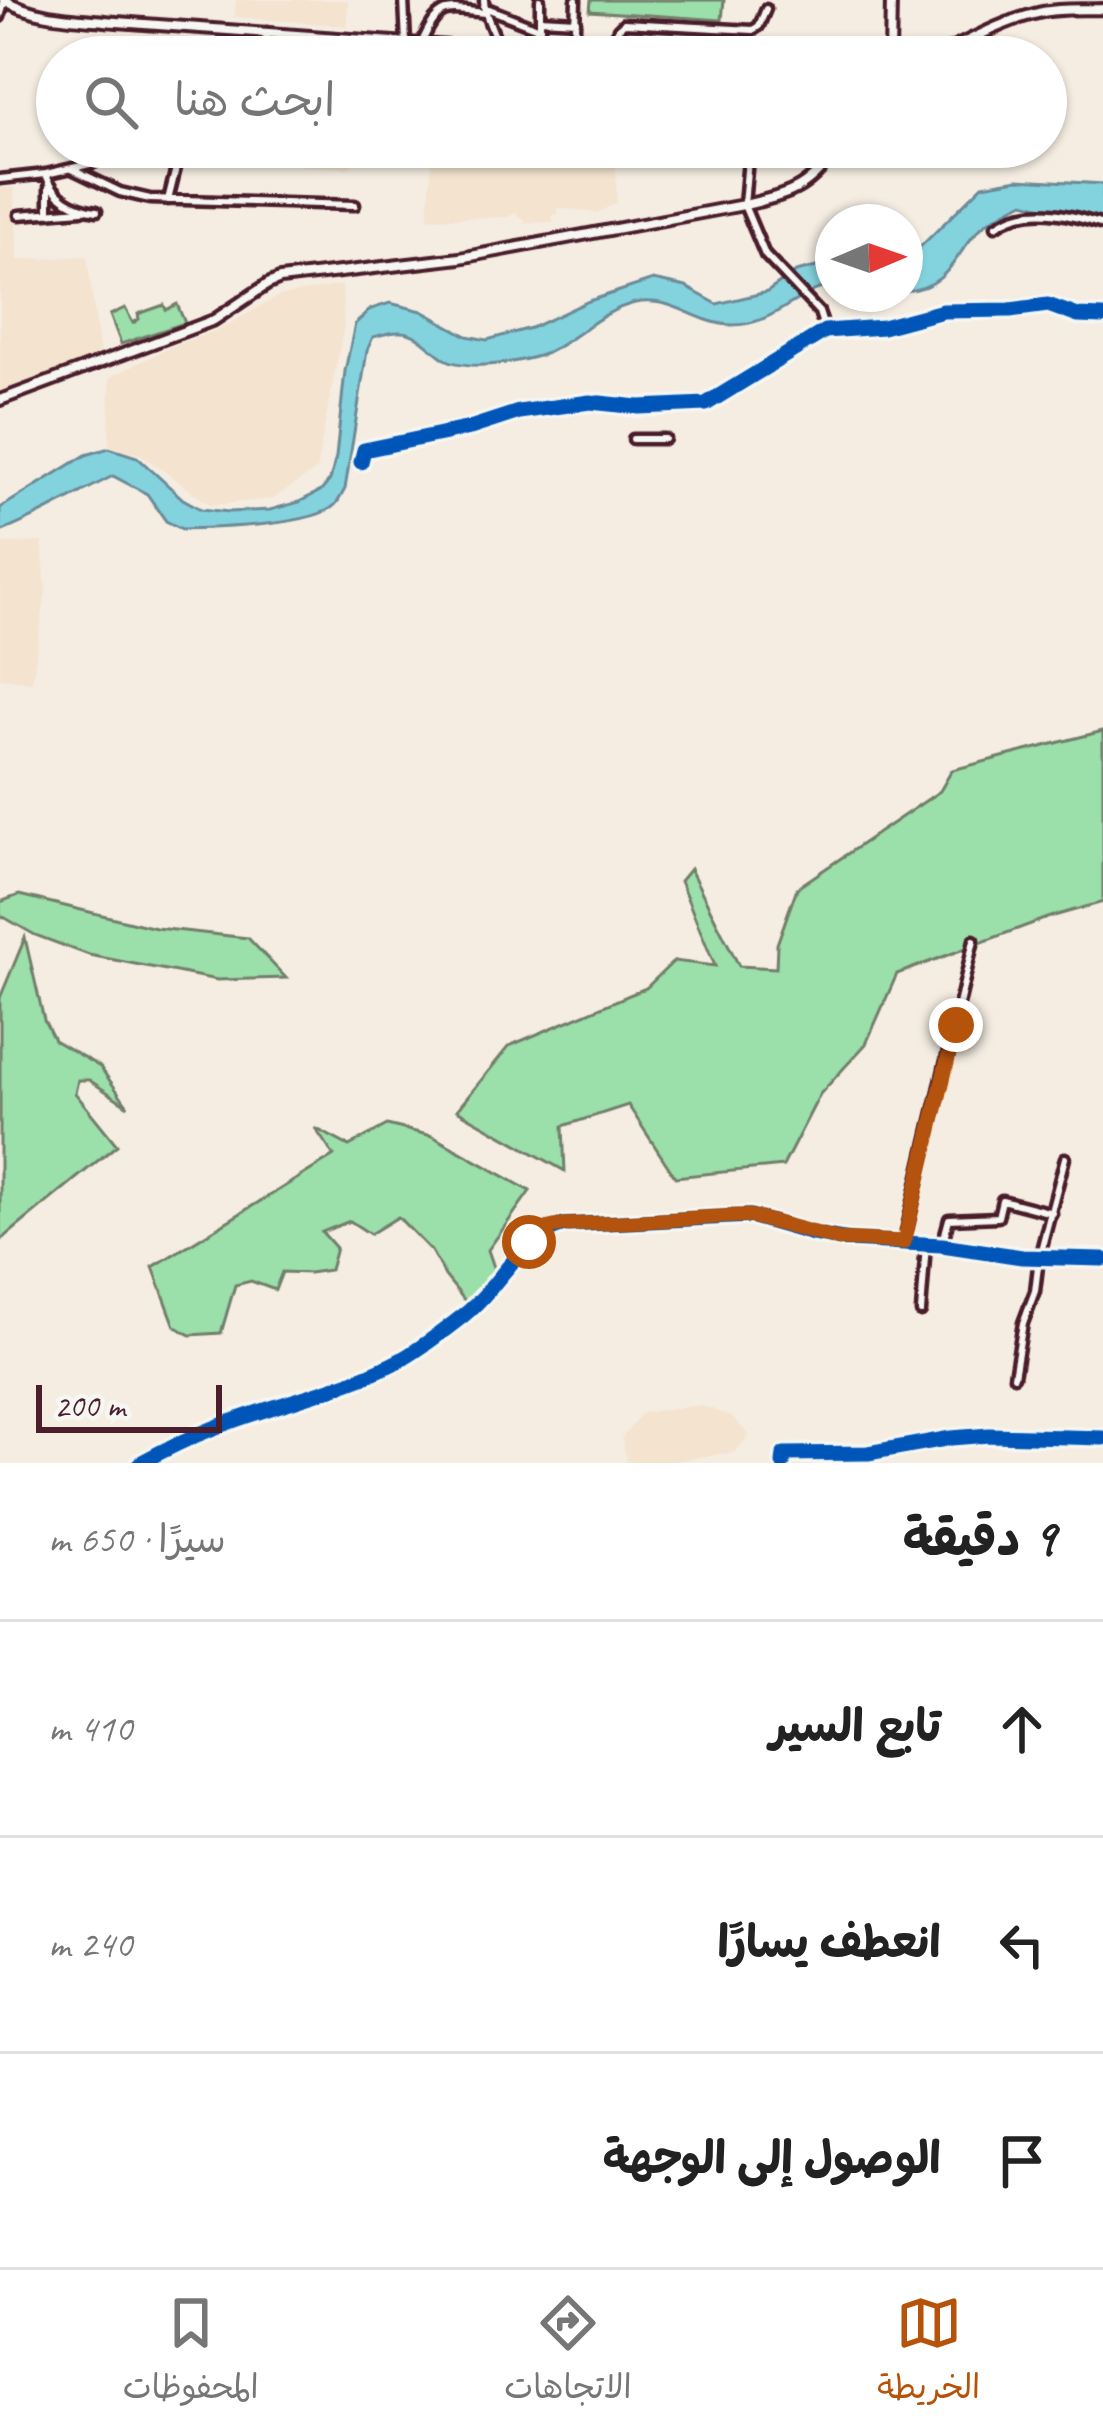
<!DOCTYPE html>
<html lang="ar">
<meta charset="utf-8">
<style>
body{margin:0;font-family:Caveat,"Playpen Sans Arabic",sans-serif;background:#f6f6f6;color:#222;direction:rtl}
.compass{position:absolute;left:815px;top:204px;width:108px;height:108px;border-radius:50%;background:#fff;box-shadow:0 3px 9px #0004;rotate:88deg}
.scale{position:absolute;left:36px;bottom:30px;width:186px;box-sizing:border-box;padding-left:12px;border:6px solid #4a1f2b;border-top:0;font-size:33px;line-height:42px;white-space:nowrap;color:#4a1f2b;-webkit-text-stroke:9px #f6f6f2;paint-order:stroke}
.stop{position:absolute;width:36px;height:36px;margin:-27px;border:9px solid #b45309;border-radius:50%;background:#fff}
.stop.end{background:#b45309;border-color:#fff;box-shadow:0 3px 12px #0008}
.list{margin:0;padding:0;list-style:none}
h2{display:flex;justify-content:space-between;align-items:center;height:156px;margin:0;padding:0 48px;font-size:51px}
h2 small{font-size:39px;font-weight:400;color:#767676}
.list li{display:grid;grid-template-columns:78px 1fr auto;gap:36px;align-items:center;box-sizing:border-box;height:216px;padding:0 48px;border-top:3px solid #e0e0e0}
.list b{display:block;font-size:45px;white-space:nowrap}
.list em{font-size:39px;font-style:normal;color:#767676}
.icon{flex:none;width:66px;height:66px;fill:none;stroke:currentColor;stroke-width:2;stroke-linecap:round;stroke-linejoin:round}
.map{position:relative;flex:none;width:1103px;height:1463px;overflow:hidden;direction:ltr}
.search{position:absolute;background:#fff;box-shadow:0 3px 9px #0004;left:36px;right:36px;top:36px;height:132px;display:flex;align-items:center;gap:30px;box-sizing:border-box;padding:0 42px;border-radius:66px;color:#767676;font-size:45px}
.sheet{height:804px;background:#fff}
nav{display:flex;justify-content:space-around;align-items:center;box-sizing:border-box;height:168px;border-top:3px solid #e0e0e0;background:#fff;font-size:33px;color:#767676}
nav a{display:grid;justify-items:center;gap:6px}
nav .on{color:#b45309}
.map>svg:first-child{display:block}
.built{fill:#f4e3cf}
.green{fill:#9bdfab;stroke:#727f6b;stroke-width:3}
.water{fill:#83d3df;stroke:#6c8b97;stroke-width:3}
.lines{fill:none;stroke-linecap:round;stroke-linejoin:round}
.street-casing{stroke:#4a1f2b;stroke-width:15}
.secondary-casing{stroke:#4a1f2b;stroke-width:16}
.street{stroke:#f6f6f2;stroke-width:6}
.secondary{stroke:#f6f6f2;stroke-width:8}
.cycleway-casing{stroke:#f6f6f2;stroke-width:22}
.cycleway{stroke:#0057b8;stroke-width:15}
.route{stroke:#b45309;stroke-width:15}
</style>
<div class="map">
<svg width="1103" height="1463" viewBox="0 0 1103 1463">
<rect width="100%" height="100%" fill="#f5ede2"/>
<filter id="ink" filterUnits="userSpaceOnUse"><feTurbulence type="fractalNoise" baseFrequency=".00833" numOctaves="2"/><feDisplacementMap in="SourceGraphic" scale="24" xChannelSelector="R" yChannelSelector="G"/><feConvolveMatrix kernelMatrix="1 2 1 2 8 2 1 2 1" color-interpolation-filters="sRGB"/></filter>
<g filter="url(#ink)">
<path class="built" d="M236,0H348L347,26L234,17Z
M301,147H360L350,168L301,166Z
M424,147H615L617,202L598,213L558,208V214L552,215L553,222L525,223L524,218L518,217L517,212L507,217L428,218L432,159Z
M0,188H14L18,260L87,256L100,354L21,392L0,394Z
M342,285L344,325L316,470L273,499L211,505L140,454L109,448L110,377L173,346L220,329L279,296Z
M42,542L46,591L32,682L0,678V544Z
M701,1405L732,1417L749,1435L735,1452L660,1463H627L622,1438L642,1413Z"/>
<path class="green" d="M591,0H724L722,20L590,11Z
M177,304L185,323L121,344L110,315L125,308L133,323L139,319L138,314L164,305L166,310Z
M1103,731V902L1047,918L897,974L866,1044L820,1094L783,1166L675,1177L628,1105L563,1126L565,1171L457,1110L509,1046L646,988L674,961L715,966L680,881L690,869L739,966L776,968L777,944L797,888L940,791L952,770Z
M19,895L156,928L248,938L286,978L217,980L89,955L35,935L0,915V902Z
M25,938L44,1020L54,1040L100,1067L128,1106L89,1080H78L75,1093L117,1145L0,1241V998Z
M387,1125L432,1136L530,1191L488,1250L498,1279L470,1307L445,1276L431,1251L398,1217L370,1234L350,1221L322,1232L336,1248L330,1270L309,1273L282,1272L275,1290L251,1281L235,1285L221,1333L190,1335L175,1326L153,1267L334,1156L315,1128L349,1146Z"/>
<path class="water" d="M1018,179L1103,184V227L1077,216L1024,202C1011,209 995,216 983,226C954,251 953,287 905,291V252L917,250L983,185Z
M833,263V286C798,289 776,325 732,325C696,324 672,295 635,303C600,311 578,338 547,353C533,359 499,365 484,365C473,366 456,364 447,360C432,352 419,332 401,332C392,331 382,335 373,337L367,351L345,489C342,494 339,501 335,505C314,526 213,528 182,529L166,521L147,494L113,476C75,495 39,517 0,532V508L86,455L109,448L137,457L183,499L201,509L229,512L270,510L299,502L322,490L330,480L336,457L345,371L355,324L371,309L390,303L422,311L467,336L487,340L531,328L589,301L653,280L686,287L717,304L767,292L796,272Z"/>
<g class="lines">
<g class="street-casing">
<path id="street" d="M404,0L406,43
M484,0C484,18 496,33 499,50
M484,7L540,29
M0,17L5,0
M540,19L576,21
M421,44C439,5 443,8 485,13
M530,53L540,29V0
M574,55L576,0
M266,57L267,32
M611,57L618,29L624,23L753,30L759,26L766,9
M749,147L744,205L765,255L819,312L825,331
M72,169L120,192L150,199L355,205
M46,174C53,196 74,208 97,211
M0,179L46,174L94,163
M49,187V213
M168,200L177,164L186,151L233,147
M19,215L82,210
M996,226C1028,203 1068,214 1103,225
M633,439H665
M361,462L364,450L470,428L519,412L590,402L639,407L706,404L825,331L883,327L943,311L1010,310L1048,305L1078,316L1103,317
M904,1241L974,940
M942,1245L949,1219L998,1217L1002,1200L1052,1213
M921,1312L926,1244
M1014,1376L1023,1323L1035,1291L1039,1258L1065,1158
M140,1463C164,1450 188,1438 214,1428C276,1403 345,1390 404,1358C424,1346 445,1330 464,1315C500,1287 518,1238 564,1225L750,1216L813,1234L849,1240L942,1245L1022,1257L1103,1259
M783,1463L784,1454L868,1453L951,1438L989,1435L1103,1438"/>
</g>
<g class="secondary-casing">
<path id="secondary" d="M4,0C37,19 80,18 117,22L601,57
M890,57L891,0
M934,57C967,42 999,23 1034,14C1056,8 1080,10 1103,9
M0,400L214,320L268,284L280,279L460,258L749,204C798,192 807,188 839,147"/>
</g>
<use href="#street" class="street"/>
<use href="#secondary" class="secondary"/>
<g class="cycleway-casing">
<path id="cycleway" d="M361,462L364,450L470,428L519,412L590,402L639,407L706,404L825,331L883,327L943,311L1010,310L1048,305L1078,316L1103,317
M140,1463C164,1450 188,1438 214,1428C276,1403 345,1390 404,1358C424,1346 445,1330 464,1315C500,1287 518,1238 564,1225L750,1216L813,1234L849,1240L942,1245L1022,1257L1103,1259
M783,1463L784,1454L868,1453L951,1438L989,1435L1103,1438"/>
</g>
<use href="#cycleway" class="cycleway"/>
</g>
</g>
<g class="lines" filter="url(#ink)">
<path class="route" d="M529,1242L549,1228L563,1225L737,1216H750L838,1239L904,1242L956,1025"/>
</g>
</svg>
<svg class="compass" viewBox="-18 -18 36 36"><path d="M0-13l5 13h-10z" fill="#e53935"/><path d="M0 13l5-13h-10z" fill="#767676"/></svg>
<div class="scale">200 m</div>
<div class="stop" style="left:529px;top:1242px"></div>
<div class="stop end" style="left:956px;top:1025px"></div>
<div class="search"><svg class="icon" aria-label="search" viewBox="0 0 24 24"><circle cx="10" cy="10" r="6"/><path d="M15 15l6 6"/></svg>ابحث هنا</div>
</div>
<section class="sheet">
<h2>9 دقيقة<small>سيرًا · 650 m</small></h2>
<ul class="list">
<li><svg class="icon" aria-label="ahead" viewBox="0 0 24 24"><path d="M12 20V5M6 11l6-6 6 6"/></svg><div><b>تابع السير</b></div><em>410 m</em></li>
<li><svg class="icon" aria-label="left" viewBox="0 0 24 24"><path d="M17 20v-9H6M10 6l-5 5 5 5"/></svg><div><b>انعطف يسارًا</b></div><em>240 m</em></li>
<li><svg class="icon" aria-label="arrive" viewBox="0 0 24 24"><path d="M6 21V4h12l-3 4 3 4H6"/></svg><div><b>الوصول إلى الوجهة</b></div></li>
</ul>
</section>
<nav>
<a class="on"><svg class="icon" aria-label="map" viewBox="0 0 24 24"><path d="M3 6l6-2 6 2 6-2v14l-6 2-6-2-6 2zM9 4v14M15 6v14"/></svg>الخريطة</a>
<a><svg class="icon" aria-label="directions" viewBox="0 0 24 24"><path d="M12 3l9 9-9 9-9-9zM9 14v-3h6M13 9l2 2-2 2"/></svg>الاتجاهات</a>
<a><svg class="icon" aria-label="saved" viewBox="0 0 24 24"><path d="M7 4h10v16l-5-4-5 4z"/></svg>المحفوظات</a>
</nav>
